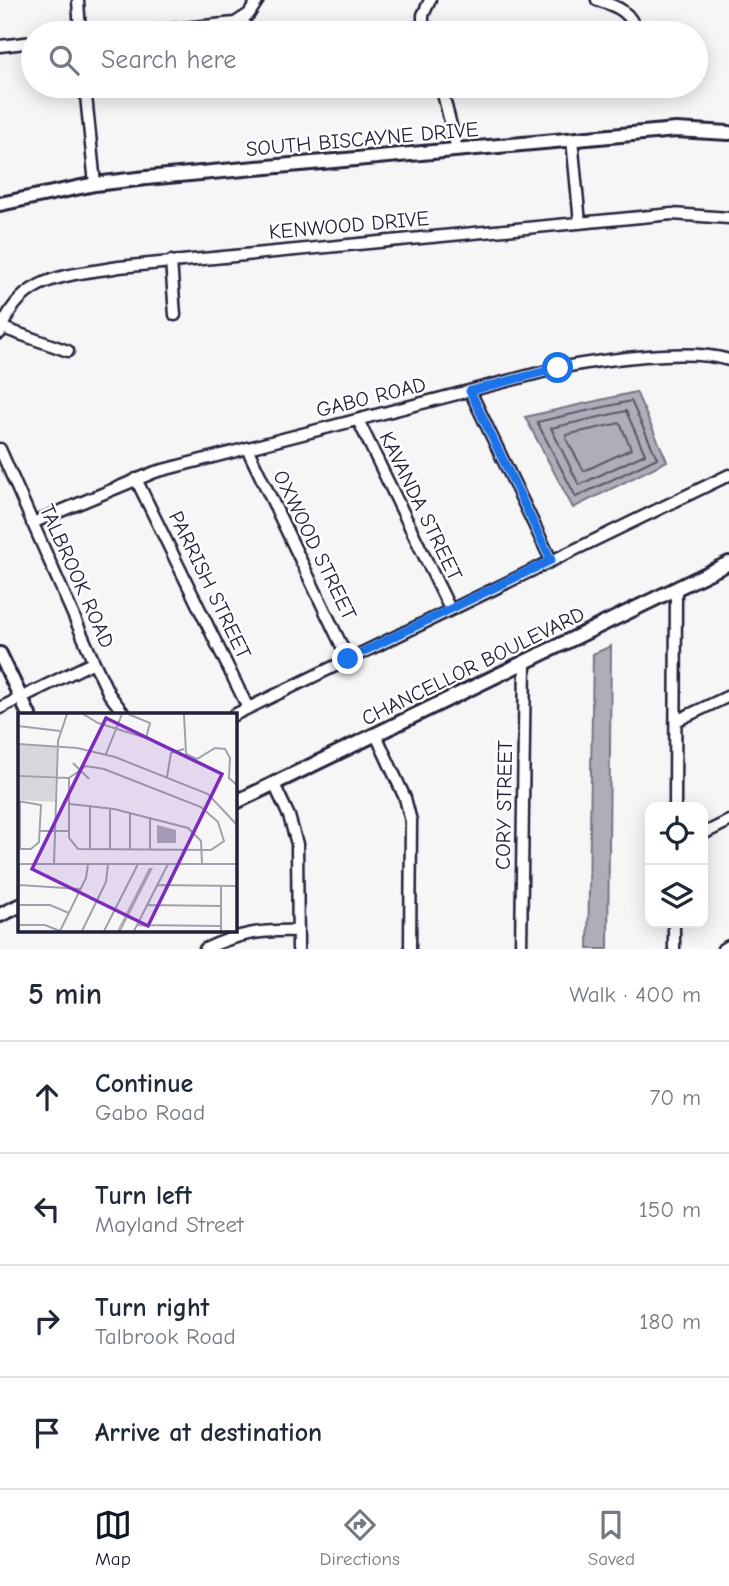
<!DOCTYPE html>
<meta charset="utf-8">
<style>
body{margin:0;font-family:"Comic Neue",sans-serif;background:#f6f6f7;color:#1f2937}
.controls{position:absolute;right:21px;bottom:21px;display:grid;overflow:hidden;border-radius:14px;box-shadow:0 4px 18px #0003}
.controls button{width:63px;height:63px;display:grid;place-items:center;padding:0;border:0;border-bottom:2px solid #e0e1e3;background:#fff;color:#1f2937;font:35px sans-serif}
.stop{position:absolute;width:21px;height:21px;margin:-16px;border:5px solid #1a73e8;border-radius:50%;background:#fff}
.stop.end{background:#1a73e8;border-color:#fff;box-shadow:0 2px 7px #0008}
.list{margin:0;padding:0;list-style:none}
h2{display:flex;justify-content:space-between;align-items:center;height:91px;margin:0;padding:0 28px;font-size:30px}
h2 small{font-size:23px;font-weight:400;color:#747a83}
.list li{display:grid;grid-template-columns:46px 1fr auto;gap:21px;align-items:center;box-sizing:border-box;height:112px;padding:0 28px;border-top:2px solid #e0e1e3}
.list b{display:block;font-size:26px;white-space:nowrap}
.list p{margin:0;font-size:23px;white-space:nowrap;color:#747a83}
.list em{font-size:23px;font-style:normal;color:#747a83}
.icon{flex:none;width:38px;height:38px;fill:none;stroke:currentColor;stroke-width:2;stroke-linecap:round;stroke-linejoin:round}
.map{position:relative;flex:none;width:729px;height:949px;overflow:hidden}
.search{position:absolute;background:#fff;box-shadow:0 4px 18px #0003;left:21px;right:21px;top:21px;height:77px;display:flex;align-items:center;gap:18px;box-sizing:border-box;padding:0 24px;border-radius:38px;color:#747a83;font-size:26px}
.sheet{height:539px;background:#fff}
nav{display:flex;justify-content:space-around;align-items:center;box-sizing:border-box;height:98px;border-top:2px solid #e0e1e3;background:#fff;font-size:19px;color:#747a83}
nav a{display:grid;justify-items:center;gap:4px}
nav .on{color:#111827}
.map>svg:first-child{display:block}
.water{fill:#aeaeb7;stroke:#767685;stroke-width:2}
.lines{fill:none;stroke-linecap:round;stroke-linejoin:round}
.shore{stroke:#5a5a6d;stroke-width:2}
.minor-casing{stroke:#22223b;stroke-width:15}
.tertiary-casing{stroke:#22223b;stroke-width:18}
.minor{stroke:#fff;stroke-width:10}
.tertiary{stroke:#fff;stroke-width:12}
.route{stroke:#1a73e8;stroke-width:9}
.labels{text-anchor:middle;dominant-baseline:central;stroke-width:5;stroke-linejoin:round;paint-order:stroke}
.street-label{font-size:21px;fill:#22223b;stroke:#fff}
.inset-road{fill:none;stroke:#a1a1ac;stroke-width:2}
.view{fill:#7b2cbf;fill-opacity:0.15;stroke:#7b2cbf;stroke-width:3.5}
.inset-edge{fill:none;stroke:#22223b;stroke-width:3.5}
</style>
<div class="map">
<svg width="729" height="949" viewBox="0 0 729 949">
<rect width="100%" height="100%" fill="#f6f6f7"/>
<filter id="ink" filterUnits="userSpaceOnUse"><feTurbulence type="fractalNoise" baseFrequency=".0143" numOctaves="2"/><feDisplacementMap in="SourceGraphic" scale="14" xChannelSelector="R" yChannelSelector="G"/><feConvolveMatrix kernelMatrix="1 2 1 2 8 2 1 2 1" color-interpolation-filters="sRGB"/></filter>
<g filter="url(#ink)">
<path class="water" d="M636,392L667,461L573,508L525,417Z
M611,646L608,949H588L593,654Z"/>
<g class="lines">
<path class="shore" d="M631,401L657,458L576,497L537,422Z
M626,411L645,454L579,485L551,428Z
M620,423L631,449L584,471L566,439V435Z"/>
<g class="minor-casing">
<path id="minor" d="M78,0L80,33
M597,0C617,6 632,12 636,33
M242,19L250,33
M131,33L235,23L249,14L258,0
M423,33V15L430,0
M0,46L33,42
M85,86L95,184
M441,86L457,149
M572,139L580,223
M171,261L175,315
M0,327L68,351
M0,333C19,275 67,276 119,267L672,214L729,218
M470,391L551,560
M358,420L450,609
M247,448L348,659
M0,449L94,662L109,694L125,715
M136,479L248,708
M32,523L155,472L558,368C602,360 688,347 729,360
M0,708L94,662
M234,715L729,475
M676,721L729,696
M376,735L405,798L411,821L410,949
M274,784L289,816L297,844L298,949
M675,807L676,589
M703,834L729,821
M205,949C239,933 261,930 298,931
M521,949L525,662
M674,949V923
M723,949L729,946"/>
</g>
<g class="tertiary-casing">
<path id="tertiary" d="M0,204L95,184L146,178L676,130L729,133
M0,654L29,715
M234,803L729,563
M0,915L19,906"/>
</g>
<use href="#minor" class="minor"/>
<use href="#tertiary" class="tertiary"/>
</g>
</g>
<g class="lines" filter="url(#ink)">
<path class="route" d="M348,659L551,560L470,391L558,368"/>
</g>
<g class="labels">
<g class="street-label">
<text transform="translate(362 139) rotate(-5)">SOUTH BISCAYNE DRIVE</text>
<text transform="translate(349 225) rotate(-5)">KENWOOD DRIVE</text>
<text transform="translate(371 397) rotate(-14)">GABO ROAD</text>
<text transform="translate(421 506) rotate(64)">KAVANDA STREET</text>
<text transform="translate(315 545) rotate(64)">OXWOOD STREET</text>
<text transform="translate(77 576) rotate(66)">TALBROOK ROAD</text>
<text transform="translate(210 585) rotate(64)">PARRISH STREET</text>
<text transform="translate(473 666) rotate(-26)">CHANCELLOR BOULEVARD</text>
<text transform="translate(504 805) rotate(-89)">CORY STREET</text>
</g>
</g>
<g transform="translate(18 713)">
<rect width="219" height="219" fill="#f6f6f7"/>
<path d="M0,32L39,34L38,64L0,63ZM0,64L38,66L37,89L0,87Z" fill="#d7d7db"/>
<path d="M139,112L158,117V130H139ZM131,155H135L103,218H99Z" fill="#aeaeb7"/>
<path class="inset-road" d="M65,1L80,10L128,25L132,10L110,1M166,1L168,41L179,46L197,35L207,36L212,45L211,65L219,72M0,13L42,18M0,31L59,35L97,44L190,81L219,112M88,41L104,1M55,50L71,66M0,63L51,65L68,53L86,56L183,94L200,109L206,128L193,137L60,136L51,125V65M149,64L153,40L166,36M0,88L23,92L21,129L13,136H0M52,91L96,96L170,115L183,128L184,151M72,92V137M22,118H51M2,136V88M92,137V95M112,137V99M132,137V104M0,151H219M36,151L40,28L49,1M1,172L63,176M139,172L219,173M203,173V218M1,192H32L51,200M129,192L203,193M0,212H27L42,218M119,212L203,213M0,218L1,151M42,218L68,165L70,151M64,218L88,169L90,151M86,218L120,151M116,218L150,151"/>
<path class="view" d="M88,5L204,61L130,213L14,156Z"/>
<rect width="219" height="219" class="inset-edge"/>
</g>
</svg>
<div class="controls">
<button><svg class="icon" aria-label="locate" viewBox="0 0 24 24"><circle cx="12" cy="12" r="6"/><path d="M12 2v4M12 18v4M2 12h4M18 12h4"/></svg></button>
<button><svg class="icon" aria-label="layers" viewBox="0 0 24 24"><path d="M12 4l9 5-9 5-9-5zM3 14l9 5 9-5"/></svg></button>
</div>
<div class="stop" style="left:558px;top:368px"></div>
<div class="stop end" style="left:348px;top:659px"></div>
<div class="search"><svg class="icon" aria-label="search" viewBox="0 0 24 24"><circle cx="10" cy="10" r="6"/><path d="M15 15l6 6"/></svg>Search here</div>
</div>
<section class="sheet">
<h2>5 min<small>Walk · 400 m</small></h2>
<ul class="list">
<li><svg class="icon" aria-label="ahead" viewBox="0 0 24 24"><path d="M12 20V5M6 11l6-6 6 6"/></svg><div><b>Continue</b><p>Gabo Road</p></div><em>70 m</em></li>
<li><svg class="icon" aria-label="left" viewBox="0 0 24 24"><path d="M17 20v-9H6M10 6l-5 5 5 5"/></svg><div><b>Turn left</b><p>Mayland Street</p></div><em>150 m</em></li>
<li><svg class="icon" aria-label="right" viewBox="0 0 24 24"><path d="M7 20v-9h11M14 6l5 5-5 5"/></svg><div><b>Turn right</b><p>Talbrook Road</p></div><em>180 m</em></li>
<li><svg class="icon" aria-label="arrive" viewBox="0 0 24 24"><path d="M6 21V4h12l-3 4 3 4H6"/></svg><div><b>Arrive at destination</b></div></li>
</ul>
</section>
<nav>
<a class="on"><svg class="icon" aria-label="map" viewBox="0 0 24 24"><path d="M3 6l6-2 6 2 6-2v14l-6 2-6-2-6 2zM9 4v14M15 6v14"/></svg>Map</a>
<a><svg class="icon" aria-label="directions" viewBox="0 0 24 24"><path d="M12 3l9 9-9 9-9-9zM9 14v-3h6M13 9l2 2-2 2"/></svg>Directions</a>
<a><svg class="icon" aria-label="saved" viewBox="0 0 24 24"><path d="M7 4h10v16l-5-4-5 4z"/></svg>Saved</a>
</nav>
